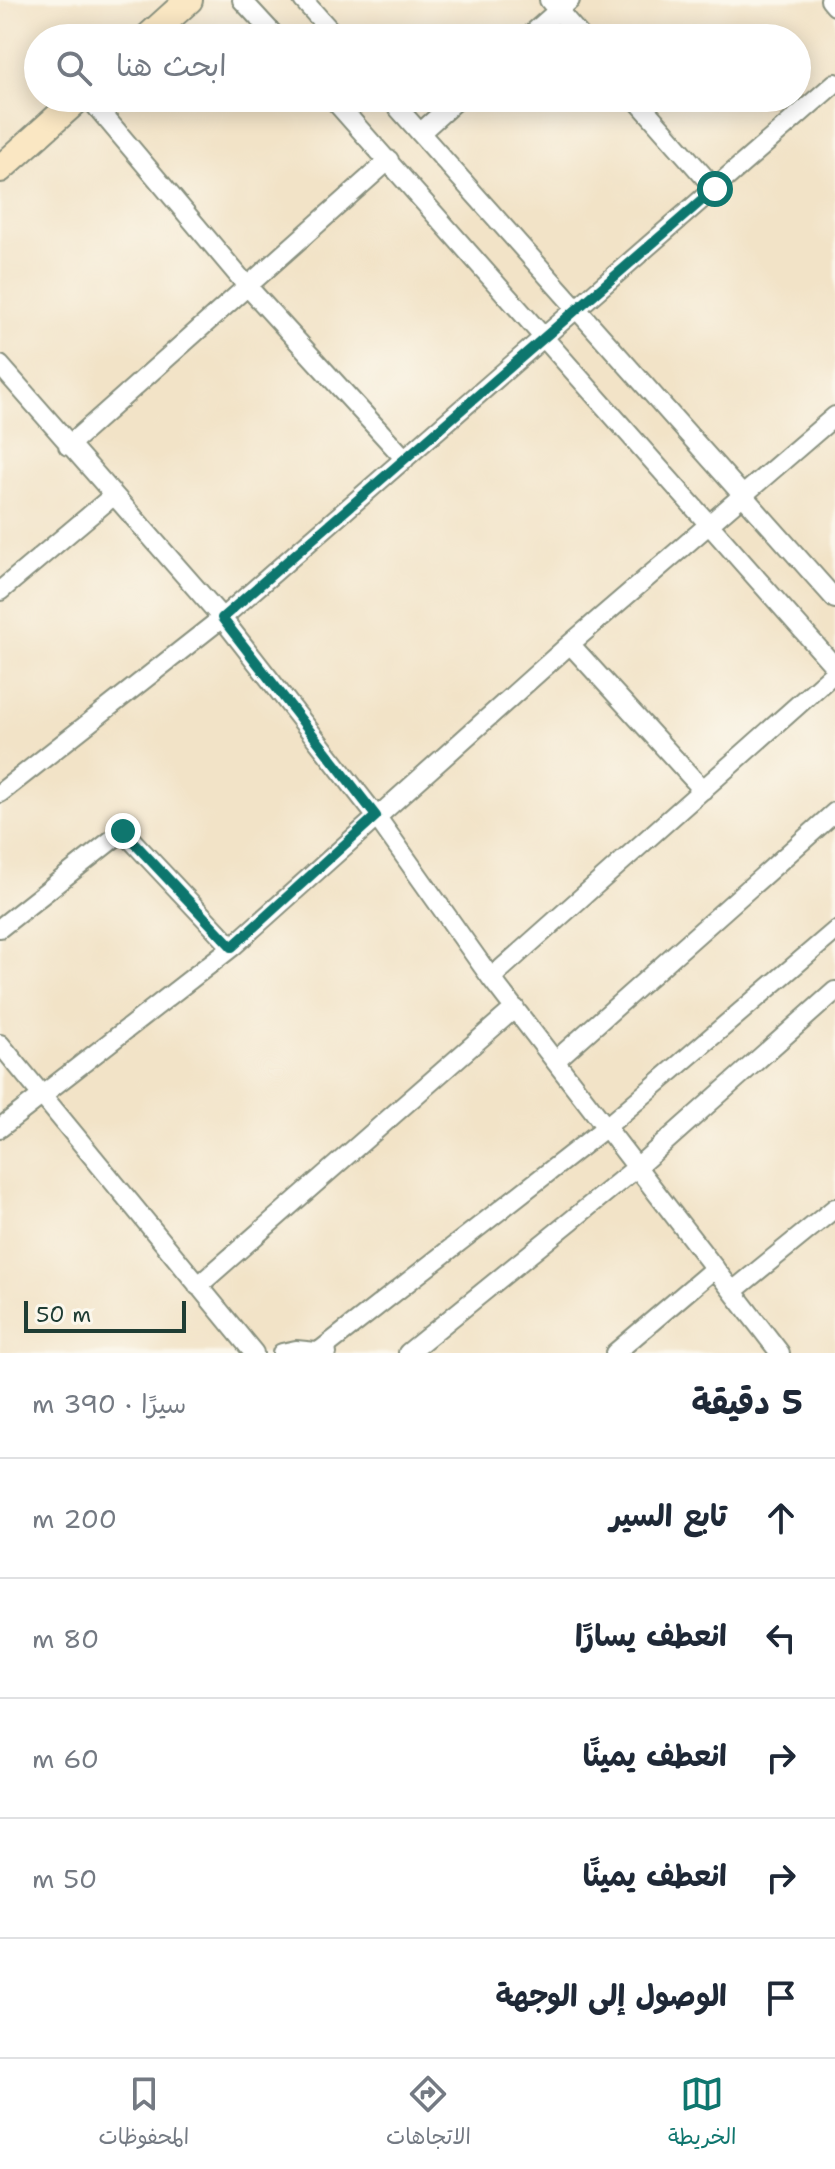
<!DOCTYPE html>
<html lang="ar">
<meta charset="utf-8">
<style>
body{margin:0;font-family:"Shantell Sans","Playpen Sans Arabic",sans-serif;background:#f6f6f7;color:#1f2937;direction:rtl}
.scale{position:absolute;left:24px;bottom:20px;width:162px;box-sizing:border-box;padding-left:8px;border:4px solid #1f3d34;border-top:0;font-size:22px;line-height:28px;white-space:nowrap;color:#1f3d34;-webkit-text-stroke:6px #fbf7ec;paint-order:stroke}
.stop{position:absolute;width:24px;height:24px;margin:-18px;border:6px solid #0f766e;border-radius:50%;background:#fff}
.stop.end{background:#0f766e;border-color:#fff;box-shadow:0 2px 8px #0008}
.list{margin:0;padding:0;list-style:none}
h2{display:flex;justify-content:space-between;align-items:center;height:104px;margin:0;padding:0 32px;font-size:34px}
h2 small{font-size:26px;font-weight:400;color:#747a83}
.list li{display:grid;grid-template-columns:52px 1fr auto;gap:24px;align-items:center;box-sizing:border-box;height:120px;padding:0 32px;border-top:2px solid #e0e1e3}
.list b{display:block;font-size:30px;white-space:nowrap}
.list em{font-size:26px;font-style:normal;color:#747a83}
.icon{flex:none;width:44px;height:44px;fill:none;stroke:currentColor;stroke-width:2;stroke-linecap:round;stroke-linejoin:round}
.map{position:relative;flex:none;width:835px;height:1353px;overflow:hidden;direction:ltr}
.search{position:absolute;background:#fff;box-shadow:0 4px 20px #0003;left:24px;right:24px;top:24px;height:88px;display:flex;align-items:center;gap:20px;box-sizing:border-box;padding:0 28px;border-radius:44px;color:#747a83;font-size:30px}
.sheet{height:704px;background:#fff}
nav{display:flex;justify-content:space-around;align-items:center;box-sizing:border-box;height:112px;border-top:2px solid #e0e1e3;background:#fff;font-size:22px;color:#747a83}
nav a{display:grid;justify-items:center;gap:4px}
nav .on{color:#0f766e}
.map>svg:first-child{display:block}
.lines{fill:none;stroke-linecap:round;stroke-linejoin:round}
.street-casing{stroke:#88907e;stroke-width:22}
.secondary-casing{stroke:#88907e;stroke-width:30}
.street{stroke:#fff;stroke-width:18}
.secondary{stroke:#fae7c3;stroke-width:26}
.route{stroke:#0f766e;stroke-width:10}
</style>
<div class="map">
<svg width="835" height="1353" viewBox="0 0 835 1353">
<rect width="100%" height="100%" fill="#fbf7ec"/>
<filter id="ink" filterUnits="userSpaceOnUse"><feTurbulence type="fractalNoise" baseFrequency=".0125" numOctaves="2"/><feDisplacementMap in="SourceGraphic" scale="16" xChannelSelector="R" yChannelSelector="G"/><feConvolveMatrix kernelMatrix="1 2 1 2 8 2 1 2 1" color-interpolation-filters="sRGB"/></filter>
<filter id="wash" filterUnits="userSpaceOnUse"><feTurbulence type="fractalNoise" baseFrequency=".006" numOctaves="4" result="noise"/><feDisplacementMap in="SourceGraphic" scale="32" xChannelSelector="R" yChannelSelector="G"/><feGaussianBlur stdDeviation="1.8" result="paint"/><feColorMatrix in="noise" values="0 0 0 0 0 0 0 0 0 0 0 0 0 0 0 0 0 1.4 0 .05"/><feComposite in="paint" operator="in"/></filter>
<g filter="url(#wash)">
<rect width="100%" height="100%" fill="#f2e3c7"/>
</g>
<g filter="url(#ink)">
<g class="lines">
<g class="street-casing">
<path id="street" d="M242,0L277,38
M303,0L337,38
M549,0L582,38
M830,0L835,6
M527,38L570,0
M89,98L248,287L405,459
M332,98L835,667
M389,98L835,599
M635,98L715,189
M420,133L459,98
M0,365L222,618L376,816L491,978L780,1353
M68,446L389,160
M0,591L114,495
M570,644L703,790
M0,793L222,618L835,83
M0,928L123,831L232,947
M491,978L835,672
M0,1044L254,1353
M555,1061L835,812
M0,1128L232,947L570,644L835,416
M198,1286L515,1008
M733,1291L835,1208
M321,1350L605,1128L835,931
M282,1353L296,1350L327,1353
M408,1353L636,1168L835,991
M615,1353L715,1268"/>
</g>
<g class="secondary-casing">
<path id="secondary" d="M147,38L189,0
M0,169L79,98"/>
</g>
<use href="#street" class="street"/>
<use href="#secondary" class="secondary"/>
</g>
</g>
<g class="lines" filter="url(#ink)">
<path class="route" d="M123,831L232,947L376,816L222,618L715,189"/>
</g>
</svg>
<div class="scale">50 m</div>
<div class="stop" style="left:715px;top:189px"></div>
<div class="stop end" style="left:123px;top:831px"></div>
<div class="search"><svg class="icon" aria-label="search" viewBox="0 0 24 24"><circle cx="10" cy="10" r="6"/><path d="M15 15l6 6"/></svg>ابحث هنا</div>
</div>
<section class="sheet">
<h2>5 دقيقة<small>سيرًا · 390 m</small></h2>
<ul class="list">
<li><svg class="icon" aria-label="ahead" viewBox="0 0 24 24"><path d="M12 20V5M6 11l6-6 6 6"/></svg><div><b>تابع السير</b></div><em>200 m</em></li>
<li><svg class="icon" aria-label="left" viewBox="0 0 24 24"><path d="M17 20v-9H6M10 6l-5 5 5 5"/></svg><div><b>انعطف يسارًا</b></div><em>80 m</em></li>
<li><svg class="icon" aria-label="right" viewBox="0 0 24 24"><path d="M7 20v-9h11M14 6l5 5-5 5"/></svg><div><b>انعطف يمينًا</b></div><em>60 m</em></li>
<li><svg class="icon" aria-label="right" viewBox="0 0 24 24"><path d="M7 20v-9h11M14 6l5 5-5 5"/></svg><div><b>انعطف يمينًا</b></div><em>50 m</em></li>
<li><svg class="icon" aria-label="arrive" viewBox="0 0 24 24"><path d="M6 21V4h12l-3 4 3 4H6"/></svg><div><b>الوصول إلى الوجهة</b></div></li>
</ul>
</section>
<nav>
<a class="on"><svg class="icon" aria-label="map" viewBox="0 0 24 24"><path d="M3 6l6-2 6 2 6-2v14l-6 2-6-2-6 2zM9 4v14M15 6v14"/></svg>الخريطة</a>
<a><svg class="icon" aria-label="directions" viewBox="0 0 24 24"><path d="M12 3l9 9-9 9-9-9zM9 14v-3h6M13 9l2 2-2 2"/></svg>الاتجاهات</a>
<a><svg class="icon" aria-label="saved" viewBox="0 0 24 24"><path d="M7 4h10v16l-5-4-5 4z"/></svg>المحفوظات</a>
</nav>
